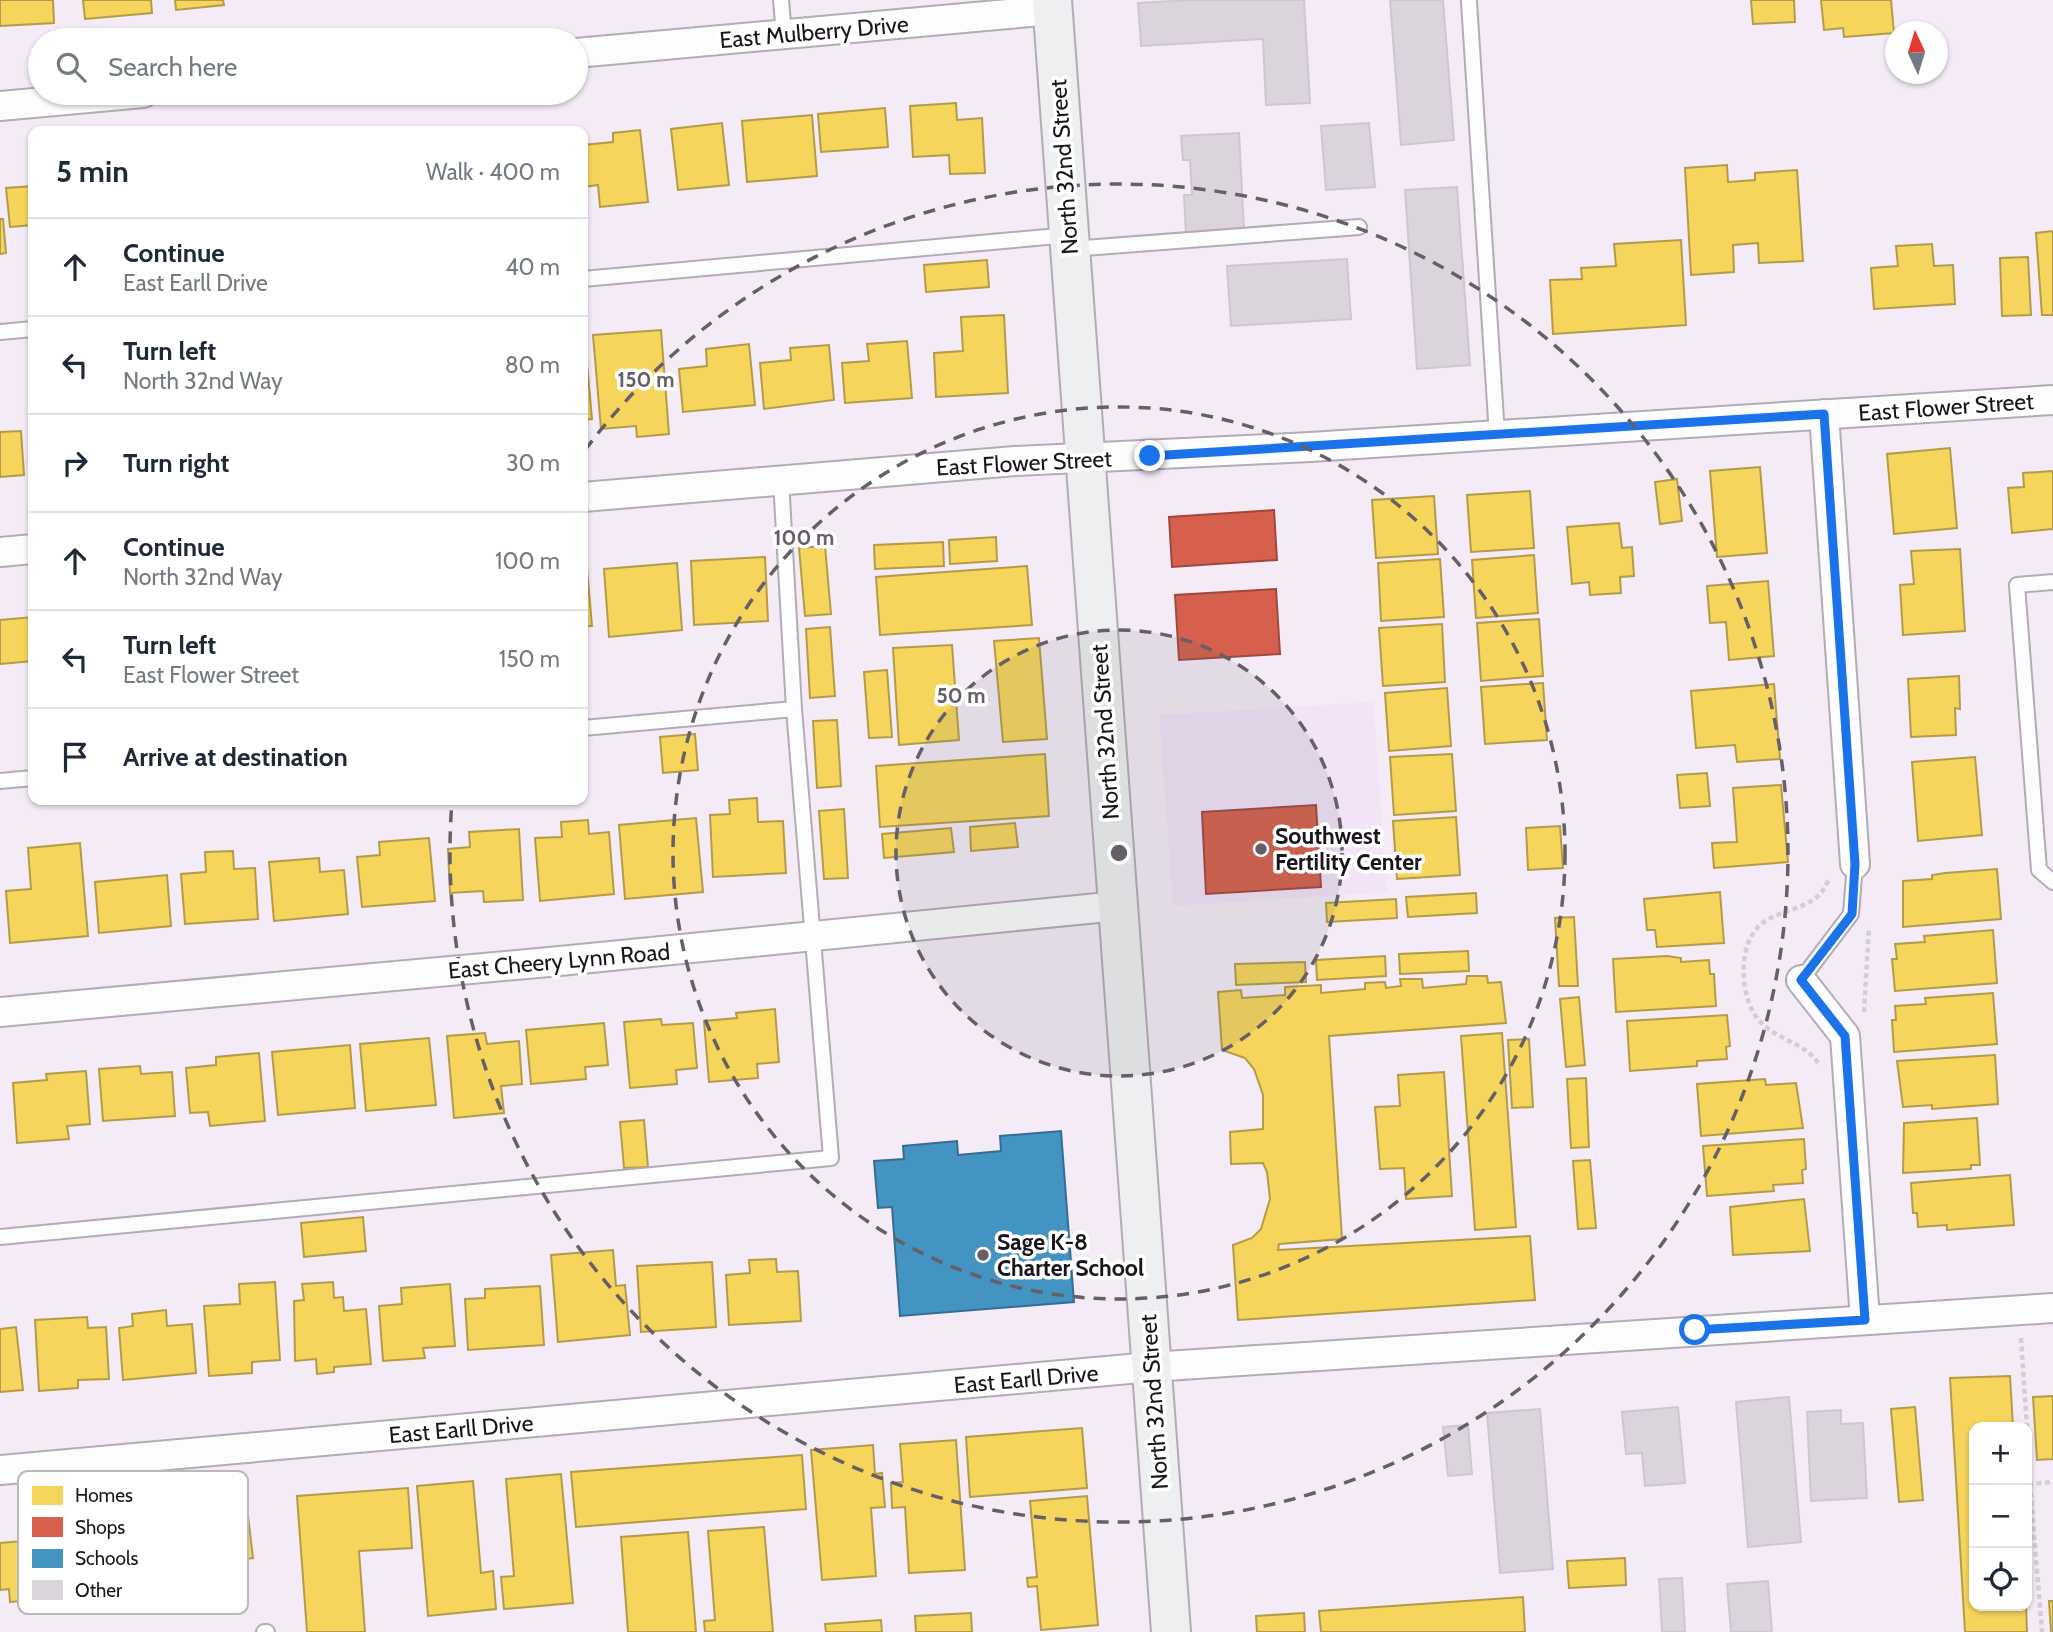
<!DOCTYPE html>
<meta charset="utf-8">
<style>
body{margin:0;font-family:Cabin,sans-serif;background:#f2f2f3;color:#1f2937}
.controls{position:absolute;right:21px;bottom:21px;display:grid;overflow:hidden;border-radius:14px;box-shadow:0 2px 5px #0004}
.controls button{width:63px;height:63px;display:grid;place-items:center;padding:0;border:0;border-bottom:2px solid #e0e1e3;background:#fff;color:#1f2937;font:35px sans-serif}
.compass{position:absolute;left:1885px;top:21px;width:63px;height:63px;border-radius:50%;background:#fff;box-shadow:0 2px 5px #0004;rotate:356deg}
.stop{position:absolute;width:21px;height:21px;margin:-16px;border:5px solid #1a73e8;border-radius:50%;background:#fff}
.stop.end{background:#1a73e8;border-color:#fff;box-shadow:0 2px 7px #0008}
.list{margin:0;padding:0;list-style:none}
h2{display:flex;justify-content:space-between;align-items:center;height:91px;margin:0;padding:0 28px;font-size:30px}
h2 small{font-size:23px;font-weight:400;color:#747a83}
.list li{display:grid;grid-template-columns:46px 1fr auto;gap:21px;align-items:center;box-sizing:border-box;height:98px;padding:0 28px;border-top:2px solid #e0e1e3}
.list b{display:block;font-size:26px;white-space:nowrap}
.list p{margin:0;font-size:23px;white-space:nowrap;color:#747a83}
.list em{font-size:23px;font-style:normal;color:#747a83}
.icon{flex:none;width:38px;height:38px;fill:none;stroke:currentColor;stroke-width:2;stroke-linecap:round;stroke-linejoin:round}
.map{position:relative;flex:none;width:2053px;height:1632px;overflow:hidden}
.search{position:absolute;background:#fff;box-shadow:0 2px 5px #0004;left:28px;top:28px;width:560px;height:77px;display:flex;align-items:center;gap:18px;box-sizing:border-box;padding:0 24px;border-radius:38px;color:#747a83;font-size:26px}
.panel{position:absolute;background:#fff;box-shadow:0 2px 5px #0004;left:28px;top:126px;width:560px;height:679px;border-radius:14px}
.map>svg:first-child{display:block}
.built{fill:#f3e3f7}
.homes{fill:#f6d55c;stroke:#b49b48;stroke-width:2}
.shops{fill:#d6604d;stroke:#9e493e;stroke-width:2}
.schools{fill:#4393c3;stroke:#376d91;stroke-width:2}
.building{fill:#dbd4dc;stroke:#cec6d0;stroke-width:2}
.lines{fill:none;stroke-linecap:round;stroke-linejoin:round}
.lane-casing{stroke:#b3acb4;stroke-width:18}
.street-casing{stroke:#b3acb4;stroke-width:32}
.secondary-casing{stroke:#b3acb4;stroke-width:42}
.path{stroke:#d2cfd3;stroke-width:4.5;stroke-dasharray:5 3.5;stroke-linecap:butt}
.lane{stroke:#fdfcfe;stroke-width:14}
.street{stroke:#fdfcfe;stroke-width:28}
.secondary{stroke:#eeeff1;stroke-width:38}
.route{stroke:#1a73e8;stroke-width:9}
.ring{fill:none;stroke:#665f68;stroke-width:3.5;stroke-dasharray:12 9}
.poi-dot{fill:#665f68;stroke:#fff;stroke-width:2.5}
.labels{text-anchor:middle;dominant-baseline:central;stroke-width:7;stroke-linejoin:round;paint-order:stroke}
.street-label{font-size:23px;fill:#1a141b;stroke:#fff}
.poi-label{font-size:23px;font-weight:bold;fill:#1a141b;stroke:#fff;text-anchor:start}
.key{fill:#fff;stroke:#bab8bb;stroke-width:2}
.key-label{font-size:19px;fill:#1a141b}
.centre{fill:#665f68;stroke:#fff;stroke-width:3.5}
.ring-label{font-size:21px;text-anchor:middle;font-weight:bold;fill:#665f68;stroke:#fff;stroke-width:7;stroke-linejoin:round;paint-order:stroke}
</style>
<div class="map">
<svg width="2053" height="1632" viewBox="0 0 2053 1632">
<rect width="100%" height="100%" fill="#f4ebf6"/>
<path class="built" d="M1373,702L1387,892L1173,906L1159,715Z"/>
<path class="homes" d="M0,0H53L54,23L0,26Z
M83,0H151L152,13L85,19Z
M175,0H223L224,5L176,10Z
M1751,0H1794L1795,22L1753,24Z
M1821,0H1891L1894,33L1844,37L1843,28L1824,30Z
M956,103L957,120L982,118L985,173L950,174L949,155L913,157L910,106Z
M885,108L888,147L821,152L818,114Z
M812,115L817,176L747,182L742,121Z
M722,123L729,185L678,190L671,129Z
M640,130L648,202L600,207L598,185L584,187L583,145L613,142V133Z
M1727,165L1728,182L1755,180V173L1797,170L1803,261L1759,263L1758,243L1733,245L1734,272L1691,275L1685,168Z
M33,186V225L10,227L6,188Z
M0,219H3L6,253L0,254Z
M2053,231V315H2042L2036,233Z
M1681,240L1686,325L1553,334L1550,280L1582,279L1581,268L1616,266L1614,244Z
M1932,244L1934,266L1953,265L1955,304L1874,309L1871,268L1898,266L1896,246Z
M2028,257L2031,315L2002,316L2000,258Z
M987,260L989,287L926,292L924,265Z
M1004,315L1008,393L936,397L934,353L963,351L961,317Z
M661,330L669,434L637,437L636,426L601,429L593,335Z
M907,341L912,398L845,403L842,363L869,361L867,344Z
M749,344L755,405L683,412L679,369L707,366L706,349Z
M829,345L834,400L764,409L760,363L791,360L790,348Z
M586,352L592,419L583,420V353Z
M21,431L24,475L0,477V432Z
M33,432V480L29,433Z
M1950,448L1957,528L1894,534L1887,454Z
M1760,467L1767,553L1717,557L1710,471Z
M2053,471V529L2012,533L2008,488L2024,487L2023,473Z
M1677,479L1682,521L1660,524L1655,482Z
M1530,491L1534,548L1471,552L1467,495Z
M1434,496L1438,554L1376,558L1372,500Z
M1619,523L1622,548L1632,547L1634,576L1620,577L1621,593L1590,595L1589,582L1572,584L1567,527Z
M996,537L997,561L950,564L949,540Z
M943,542L944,566L875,569L874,545Z
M825,546L831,614L805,616L799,548Z
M1960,549L1965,631L1903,635L1900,585L1914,584L1911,551Z
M1534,555L1538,613L1476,618L1472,560Z
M765,557L768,621L694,625L691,561Z
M1440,559L1444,617L1381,621L1378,563Z
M677,563L682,630L609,637L604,569Z
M1027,566L1032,625L880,635L876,577Z
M583,569H587L592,626H583Z
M1768,581L1774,656L1729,660L1726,622L1710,623L1707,586Z
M33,617V661L0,664V620Z
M1539,619L1543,676L1481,681L1477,623Z
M1442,624L1445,682L1383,686L1379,628Z
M830,627L835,696L810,698L806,629Z
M1039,638L1047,739L1003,742L994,641Z
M952,645L959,740L899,745L893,648Z
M887,670L892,737L869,738L864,672Z
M1959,676L1960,709L1955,708L1956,735L1911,737L1908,679Z
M1543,683L1547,740L1485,744L1481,687Z
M1774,684L1780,759L1737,762L1735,745L1696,748L1691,691Z
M1447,688L1451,746L1389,751L1385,693Z
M837,720L841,786L817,788L813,721Z
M695,734L698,770L663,773L660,737Z
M1045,754L1049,816L880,827L876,766Z
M1452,754L1456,811L1394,815L1390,757Z
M1975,757L1982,835L1918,841L1912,762Z
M1707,773L1710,806L1680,808L1677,775Z
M1781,785L1788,862L1714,868L1712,843L1737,842L1733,788Z
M757,798L758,822L783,821L786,873L713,877L710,815L730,814L729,800Z
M844,809L848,878L824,879L819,811Z
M1456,817L1460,875L1397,879L1393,821Z
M696,818L703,892L625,899L619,825Z
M588,820L589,834L609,832L614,894L540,901L535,838L562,837L561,822Z
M1015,823L1018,847L971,851L970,827Z
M1560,826L1563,868L1528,870L1526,828Z
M951,828L954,852L884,858L882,834Z
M519,829L523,900L484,902L483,891L450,893L448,849L470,847L469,832Z
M429,838L435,901L362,907L357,857L380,855L379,842Z
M80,843L88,936L10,943L6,891L31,889L28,848Z
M233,851L234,869L255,868L258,919L185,924L181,874L206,872L205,852Z
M319,858L320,872L344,870L348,914L274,921L269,862Z
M1997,869L2001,919L1903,927V881L1932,879V875L1945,873Z
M167,875L171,926L99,933L95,882Z
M1720,892L1724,943L1657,947L1655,930H1647L1644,899Z
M1476,893L1477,913L1408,917L1406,897Z
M1396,899L1397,918L1327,922L1326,903Z
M1574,917L1578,986H1559L1555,918Z
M1993,930L1997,983L1895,991L1892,959H1897L1895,944L1925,942L1924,936Z
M1468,951L1469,971L1400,974L1399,954Z
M1385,956L1386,976L1317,980L1316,960Z
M1667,956L1681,958V962L1709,960L1710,974H1714L1716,1006L1616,1012L1613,959Z
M1305,962L1306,982L1236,985L1235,964Z
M1467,976H1487L1488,983L1501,982L1506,1023L1329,1036L1342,1239L1279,1244L1278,1250L1530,1236L1535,1300L1238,1320L1233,1245L1252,1238L1261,1229L1270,1199L1267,1172L1263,1163L1231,1164L1230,1132L1263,1129V1095L1254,1069L1245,1058L1222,1050L1218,992L1241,990L1242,998L1285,995V987L1321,985V993L1365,989V983L1385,982L1386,988L1401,986L1400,979H1422L1423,988L1466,984Z
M1993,993L1997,1044L1894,1052L1892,1020H1896L1895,1006L1926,1004L1925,998Z
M1579,997L1585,1065L1566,1067L1560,999Z
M775,1009L779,1062L757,1064L758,1078L709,1082L704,1021L737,1018L736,1013Z
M1727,1015L1730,1046L1726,1047L1727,1059L1697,1061V1066L1630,1071L1627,1021Z
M661,1019L662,1025L693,1023L697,1068L676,1070L677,1084L630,1088L624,1022Z
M604,1023L608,1065L585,1067L586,1079L531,1084L526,1030Z
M485,1033L487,1044L519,1041L522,1084L501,1086L504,1113L454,1118L447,1036Z
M1502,1033L1516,1227L1475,1230L1461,1036Z
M429,1038L436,1105L366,1111L360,1044Z
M1529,1039L1533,1107L1512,1108L1508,1040Z
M350,1045L355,1108L278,1115L272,1052Z
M259,1053L265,1121L210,1126L208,1112L190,1113L186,1068L216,1065V1057Z
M1995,1055L1998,1104L1932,1109V1105L1903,1107L1897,1061Z
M140,1066L141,1074L172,1072L175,1116L103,1121L99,1069Z
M86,1071L90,1124L67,1126L69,1139L17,1143L13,1083L47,1080L46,1074Z
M1444,1072L1452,1196L1406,1199L1404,1168L1380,1169L1375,1107L1400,1106L1398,1075Z
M1586,1078L1589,1147L1571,1148L1567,1079Z
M1765,1079L1766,1085L1796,1083L1803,1128L1701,1136L1697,1084Z
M1977,1118L1980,1165H1971V1169L1903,1173L1904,1123Z
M644,1120L648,1167L624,1168L620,1122Z
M1804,1139L1806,1169L1802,1170L1803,1183L1773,1185L1774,1191L1707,1196L1703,1146Z
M1590,1160L1596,1228L1578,1229L1573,1161Z
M2010,1175L2014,1225L1947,1230V1225L1918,1227L1917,1213H1913L1911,1183Z
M1804,1199L1810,1251L1733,1255L1730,1207Z
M363,1217L366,1251L304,1257L301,1223Z
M613,1250L616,1286L625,1285L630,1335L558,1342L551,1255Z
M776,1259L777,1272L798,1271L801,1321L729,1325L726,1275L750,1273L749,1260Z
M712,1262L716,1327L641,1332L637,1266Z
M275,1282L280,1360L252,1362V1373L209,1376L204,1306L240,1304L239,1284Z
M333,1282L334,1298L343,1297L344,1311L366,1309L371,1364L334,1367V1372L317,1374L316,1359L295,1361L294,1301L304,1300L302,1284Z
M450,1284L455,1346L423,1348L425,1358L383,1361L379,1306L402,1304L401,1288Z
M540,1286L544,1345L468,1350L465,1299L485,1298V1289Z
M166,1310L167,1326L192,1324L196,1373L123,1380L119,1328L133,1326L132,1314Z
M87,1317L88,1328L106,1327L109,1379L78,1380V1388L39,1391L35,1320Z
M16,1327L23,1390L0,1392V1329Z
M2010,1376L2013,1427H1974V1606H2026L2027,1632H1965L1950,1378Z
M2053,1396V1459L2037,1460L2033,1397Z
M1915,1407L1923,1500L1899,1502L1891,1409Z
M1082,1428L1087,1488L970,1497L966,1437Z
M956,1440L965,1570L909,1573L905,1507L892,1508L891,1483L903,1482L900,1444Z
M873,1445L875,1474L882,1473L885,1507L871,1508L876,1576L822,1580L811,1450Z
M802,1455L806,1509L576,1527L571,1472Z
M561,1474L573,1603L504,1609L501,1577L514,1576L506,1479Z
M473,1481L481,1573L493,1571L496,1609L428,1616L417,1486Z
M408,1488L412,1548L359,1551L365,1632H307L297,1496Z
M1087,1496L1098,1625L1041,1630L1037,1586L1028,1587L1027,1578L1037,1577L1030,1501Z
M248,1515L253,1558L226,1561L228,1577L181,1581L175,1523Z
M764,1527L773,1632H705L704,1621L715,1620L708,1531Z
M688,1532L696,1632H628L621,1537Z
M67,1537L71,1580L57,1582L59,1598L10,1602L9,1589L0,1590V1543Z
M1625,1558L1626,1585L1569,1588L1567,1561Z
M1523,1597L1525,1632H1321L1319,1611Z
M2049,1601H2053V1632H2051Z
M971,1613L972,1632H916L915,1616Z
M1304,1613L1305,1632H1257L1256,1616Z
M881,1620L882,1632H826L825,1624Z"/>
<path class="shops" d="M1274,510L1277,560L1172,567L1169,517Z
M1276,589L1280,654L1179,660L1175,595Z
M1316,805L1321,887L1206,894L1202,812Z"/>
<path class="schools" d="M1061,1131L1074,1302L900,1316L892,1207L878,1208L874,1161L904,1159L903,1146L957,1141L958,1155L1001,1151L1000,1136Z"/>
<path class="building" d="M1191,0H1304L1310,103L1266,105L1263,39L1141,46L1138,3Z
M1390,0H1443L1454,140L1401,145Z
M1369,123L1375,187L1326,190L1321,126Z
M1239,133L1244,230L1186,233L1184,195H1192L1190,160H1183L1181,136Z
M1457,187L1470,365L1417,369L1405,190Z
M1347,259L1351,319L1231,326L1227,266Z
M1789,1397L1801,1542L1748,1547L1736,1402Z
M1678,1407L1685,1483L1645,1486L1642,1453L1626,1454L1622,1412Z
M1540,1409L1553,1569L1500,1573L1487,1413Z
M1841,1410V1424L1863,1423L1867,1498L1811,1501L1807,1412Z
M1468,1425L1472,1474L1448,1476L1443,1427Z
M1682,1578L1685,1632H1662L1659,1579Z
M1768,1581L1772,1632H1731L1727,1584Z"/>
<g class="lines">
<g class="lane-casing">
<path id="lane" d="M781,0L784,35
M1469,2L1497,435
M1071,249L1359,227
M583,279L1069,235
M0,332L33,329
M2053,582L2017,585L2039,870L2053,882
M583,728L794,709
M0,781L33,778
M1801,980L1851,914L1855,864
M0,1237L831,1158L794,709L781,480
M264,1632H267"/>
</g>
<g class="street-casing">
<path id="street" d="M576,53L1052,10
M0,106L143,93
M1824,414L1855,864
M583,497L1015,461L1310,447L2053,400
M0,552L33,549
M1801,980L1845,1036L1865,1320
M0,1012L560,961L1118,906
M0,1470L1151,1367L2053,1308"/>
</g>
<g class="secondary-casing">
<path id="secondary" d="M1052,0L1171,1632"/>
</g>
<path class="path" d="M1864,1012L1869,927
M1818,1063C1803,1040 1771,1040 1755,1015C1740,992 1738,945 1760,925C1776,911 1803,910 1818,896C1823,892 1826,884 1830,878
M2021,1338L2027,1427
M2027,1431L2030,1484L2053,1482
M2030,1484L2042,1632"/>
<use href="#lane" class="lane"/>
<use href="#street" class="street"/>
<use href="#secondary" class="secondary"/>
</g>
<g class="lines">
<path class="route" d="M1150,456L1824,414L1855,864L1852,914L1801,980L1845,1036L1865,1320L1695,1330"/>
</g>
<circle cx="1119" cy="853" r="223" fill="#665f68" fill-opacity=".12"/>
<g class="ring">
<circle cx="1119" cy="853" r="223"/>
<circle cx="1119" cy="853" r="446"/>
<path d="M585 450A669 669 0 1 1 452 801"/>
</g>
<g class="poi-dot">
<circle cx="1261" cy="849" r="7"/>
<circle cx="983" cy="1255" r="7"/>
</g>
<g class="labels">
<g class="street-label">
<text transform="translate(814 32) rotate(-5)">East Mulberry Drive</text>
<text transform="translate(1064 167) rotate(-94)">North 32nd Street</text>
<text transform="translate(1946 407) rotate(-4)">East Flower Street</text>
<text transform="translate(1024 463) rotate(-3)">East Flower Street</text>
<text transform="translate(1105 732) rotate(-94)">North 32nd Street</text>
<text transform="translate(559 961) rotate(-5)">East Cheery Lynn Road</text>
<text transform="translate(1026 1379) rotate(-5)">East Earll Drive</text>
<text transform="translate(1154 1402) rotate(-94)">North 32nd Street</text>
<text transform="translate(461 1429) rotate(-5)">East Earll Drive</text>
</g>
<g class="poi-label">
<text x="1275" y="836">Southwest<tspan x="1275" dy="26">Fertility Center</tspan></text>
<text x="997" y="1242">Sage K-8<tspan x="997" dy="26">Charter School</tspan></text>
</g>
</g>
<rect x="18" y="1471" width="230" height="143" rx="10" class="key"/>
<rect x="32" y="1486" width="31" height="19" fill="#f6d55c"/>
<rect x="32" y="1517" width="31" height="20" fill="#d6604d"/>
<rect x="32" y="1549" width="31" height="19" fill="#4393c3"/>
<rect x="32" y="1580" width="31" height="20" fill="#dbd4dc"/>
<g class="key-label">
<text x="75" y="1502">Homes</text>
<text x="75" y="1534">Shops</text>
<text x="75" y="1565">Schools</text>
<text x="75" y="1597">Other</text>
</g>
<circle cx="1119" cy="853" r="10" class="centre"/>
<g class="ring-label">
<text x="646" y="387">150 m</text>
<text x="804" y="545">100 m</text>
<text x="961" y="703">50 m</text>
</g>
</svg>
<div class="controls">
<button>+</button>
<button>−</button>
<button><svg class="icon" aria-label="locate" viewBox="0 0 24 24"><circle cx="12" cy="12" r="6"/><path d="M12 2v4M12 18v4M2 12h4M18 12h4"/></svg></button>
</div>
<svg class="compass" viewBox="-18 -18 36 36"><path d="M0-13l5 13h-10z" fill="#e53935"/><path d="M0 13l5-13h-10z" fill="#747a83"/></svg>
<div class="stop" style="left:1695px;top:1330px"></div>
<div class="stop end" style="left:1150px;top:456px"></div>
<div class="search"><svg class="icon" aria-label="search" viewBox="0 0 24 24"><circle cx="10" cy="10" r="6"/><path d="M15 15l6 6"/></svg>Search here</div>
<section class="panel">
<h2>5 min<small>Walk · 400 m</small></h2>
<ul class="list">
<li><svg class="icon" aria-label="ahead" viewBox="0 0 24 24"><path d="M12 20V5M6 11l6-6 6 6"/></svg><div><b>Continue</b><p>East Earll Drive</p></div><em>40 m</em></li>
<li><svg class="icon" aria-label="left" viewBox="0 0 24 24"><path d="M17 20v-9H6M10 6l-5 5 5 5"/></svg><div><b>Turn left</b><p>North 32nd Way</p></div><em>80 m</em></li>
<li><svg class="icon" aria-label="right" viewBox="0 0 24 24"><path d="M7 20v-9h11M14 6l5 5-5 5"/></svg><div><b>Turn right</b></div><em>30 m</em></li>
<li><svg class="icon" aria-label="ahead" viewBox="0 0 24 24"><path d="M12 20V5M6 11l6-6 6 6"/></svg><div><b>Continue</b><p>North 32nd Way</p></div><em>100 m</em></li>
<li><svg class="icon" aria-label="left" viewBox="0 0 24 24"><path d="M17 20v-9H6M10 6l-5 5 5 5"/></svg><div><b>Turn left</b><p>East Flower Street</p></div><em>150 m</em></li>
<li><svg class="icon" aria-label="arrive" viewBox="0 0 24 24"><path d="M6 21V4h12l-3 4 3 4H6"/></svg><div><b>Arrive at destination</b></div></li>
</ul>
</section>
</div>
